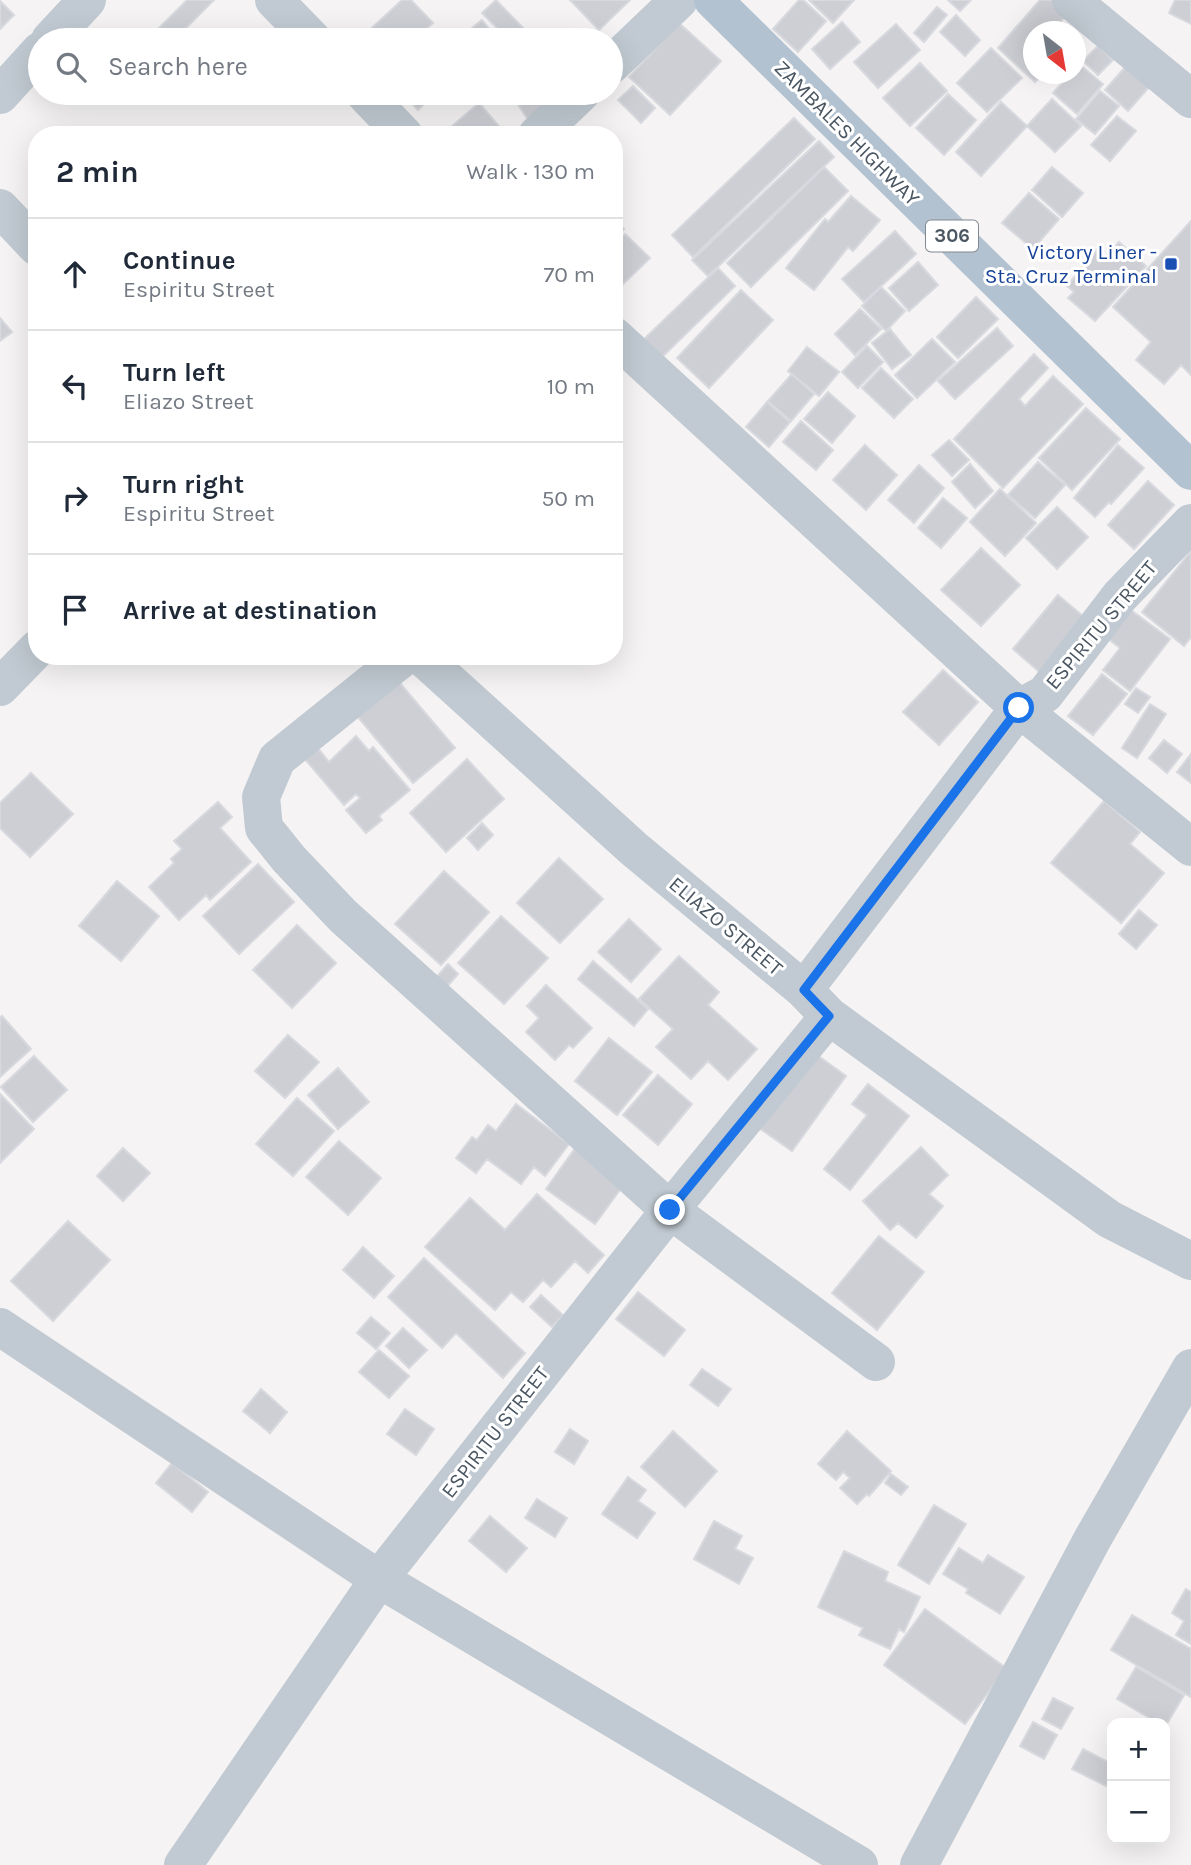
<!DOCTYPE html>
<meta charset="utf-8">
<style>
body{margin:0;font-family:Karla,sans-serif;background:#f2f2f3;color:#1f2937}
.controls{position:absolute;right:21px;bottom:21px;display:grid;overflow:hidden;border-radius:14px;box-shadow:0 7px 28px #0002}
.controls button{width:63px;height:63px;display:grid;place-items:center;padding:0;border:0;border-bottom:2px solid #e0e1e3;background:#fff;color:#1f2937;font:35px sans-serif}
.compass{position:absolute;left:1023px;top:21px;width:63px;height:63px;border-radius:50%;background:#fff;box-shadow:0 7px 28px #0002;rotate:149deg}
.stop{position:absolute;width:21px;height:21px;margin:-16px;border:5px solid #1a73e8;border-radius:50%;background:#fff}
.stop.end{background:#1a73e8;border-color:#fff;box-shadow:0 2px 7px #0008}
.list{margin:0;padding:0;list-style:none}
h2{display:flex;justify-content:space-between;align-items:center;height:91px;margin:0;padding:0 28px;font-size:30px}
h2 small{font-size:23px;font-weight:400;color:#747a83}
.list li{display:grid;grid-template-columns:46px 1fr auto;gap:21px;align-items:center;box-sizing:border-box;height:112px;padding:0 28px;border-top:2px solid #e0e1e3}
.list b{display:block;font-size:26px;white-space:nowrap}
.list p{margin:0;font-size:23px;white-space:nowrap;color:#747a83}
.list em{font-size:23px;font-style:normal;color:#747a83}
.icon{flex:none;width:38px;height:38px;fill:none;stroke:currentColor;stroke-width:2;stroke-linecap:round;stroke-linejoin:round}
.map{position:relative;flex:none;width:1191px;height:1865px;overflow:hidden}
.search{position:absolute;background:#fff;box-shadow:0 7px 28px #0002;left:28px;top:28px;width:595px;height:77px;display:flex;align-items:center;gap:18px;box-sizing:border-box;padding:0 24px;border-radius:38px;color:#747a83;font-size:26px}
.panel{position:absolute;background:#fff;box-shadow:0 7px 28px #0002;left:28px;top:126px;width:595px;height:539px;border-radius:28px}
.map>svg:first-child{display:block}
.building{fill:#cdcfd5;stroke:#d7d9de;stroke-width:2}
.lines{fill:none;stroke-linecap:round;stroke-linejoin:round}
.minor{stroke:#c1cad2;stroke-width:38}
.major{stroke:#b3c2d1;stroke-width:38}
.route{stroke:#1a73e8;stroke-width:9}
.transit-dot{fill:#1a4fb4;stroke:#fff;stroke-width:2.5}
.labels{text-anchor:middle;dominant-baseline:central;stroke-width:6;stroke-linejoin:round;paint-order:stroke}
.shield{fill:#fff;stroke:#808990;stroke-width:2}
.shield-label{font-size:19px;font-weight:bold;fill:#4a5661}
.street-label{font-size:21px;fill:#4a5661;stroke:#fff}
.transit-label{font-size:21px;fill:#164399;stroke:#fff;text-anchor:end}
</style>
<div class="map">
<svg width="1191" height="1865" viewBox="0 0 1191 1865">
<rect width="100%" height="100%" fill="#f5f3f3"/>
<path class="building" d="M187,0H214L174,40H147Z
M402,0H411L433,23L414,40H363L361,38Z
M496,0L535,40H509L482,13Z
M570,0H630L599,30Z
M799,0H803L826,21L798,52L773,29Z
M809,0H854L833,23Z
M948,0H971L960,11Z
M1040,0H1054L1069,12L1055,28L1059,32H1034V74H1043L1035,82L998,48Z
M1175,0H1191V24L1169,13Z
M0,1L14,15L0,29Z
M937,7L947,15L924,42L914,33Z
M956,15L980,40L965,56L940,32Z
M482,20L498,40H463L461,37Z
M842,22L860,42L830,69L812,49Z
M679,23L721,61L670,115L629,77Z
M896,24L920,50L878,88L854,62Z
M1098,46L1113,60L1098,75L1083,61Z
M991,48L1022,78L987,112L957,83Z
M920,63L947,91L910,126L883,98Z
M1079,64L1103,84L1077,114L1053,93L1070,74H1076V68Z
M1127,65L1150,86L1128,111L1105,90Z
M633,86L655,108L641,123L618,100Z
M1100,91L1119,106L1095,134L1076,119Z
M402,93H435L418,110Z
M513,93H552L558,101L529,121L511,94Z
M948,94L976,120L944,155L916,128Z
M1052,99L1081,126L1055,152L1027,126Z
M1001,102L1027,126L981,176L956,152Z
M479,103L503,131L499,135H458L451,127Z
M1117,116L1136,131L1110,161L1091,145Z
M794,118L815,139L693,257L672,235Z
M819,141L834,157L708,276L692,260Z
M824,167L848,191L751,287L727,263Z
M1052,167L1083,193L1062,217L1032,190Z
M1029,193L1059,219L1033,249L1002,223Z
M851,196L880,220L853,251L848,247L814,290L786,268L825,219L828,222Z
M614,218L624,229L614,239Z
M1191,221V375L1181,365L1164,384L1136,360L1151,342L1113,307Z
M895,231L916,254L864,302L842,279Z
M625,234L650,258L614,293V244Z
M1119,242L1146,266L1095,321L1068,298L1074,292L1067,286L1097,250L1106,257Z
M918,262L938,285L909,311L889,288Z
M718,268L735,286L660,359L642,341Z
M881,287L905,311L886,331L862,306Z
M741,290L773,320L709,388L677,358Z
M976,297L998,319L958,358L937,337Z
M860,309L881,329L855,355L835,334Z
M0,318L12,332L0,341Z
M997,328L1013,346L955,399L938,381Z
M890,329L911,355L892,369L872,343Z
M932,339L955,362L917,398L895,375Z
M867,346L883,362L858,388L842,372Z
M807,347L839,372L819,396L788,371Z
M1034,354L1048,368L1019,399L1025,406L1053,376L1083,404L1003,488L954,439Z
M881,368L913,399L894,418L862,388Z
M792,374L814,394L791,421L768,401Z
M828,392L855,416L832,443L804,419Z
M767,402L790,422L769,447L746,427Z
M1086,408L1120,439L1072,490L1039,458Z
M801,421L833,450L816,470L783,442Z
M949,440L969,460L952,476L932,455Z
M865,445L897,475L866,510L833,480Z
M1118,445L1144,468L1111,504L1109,502L1095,517L1074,498Z
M1038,462L1065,485L1035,518L1008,495Z
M970,464L993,491L975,508L952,482Z
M919,465L944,488L914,523L888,500Z
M1148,481L1174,505L1134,549L1108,525Z
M1000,489L1036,523L1005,556L970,522Z
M943,498L967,518L941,548L918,528Z
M1057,507L1088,537L1057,569L1026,538Z
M981,548L1020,585L981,626L941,590Z
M1191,551V637L1184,646L1142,612Z
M1058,595L1090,622L1044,676L1013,649Z
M1128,608L1170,639L1130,691L1103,670L1120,648L1106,637Z
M943,670L978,702L939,745L903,712Z
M1102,674L1127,694L1093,735L1068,716Z
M399,682L455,748L413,783L358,717Z
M1136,688L1150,697L1138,713L1125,704Z
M1150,704L1166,714L1137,758L1122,748Z
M356,736L369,751L373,747L410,790L379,816L382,820L366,833L346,810L360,798L356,794L344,805L304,758L317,747L329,762Z
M1164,740L1182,754L1167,773L1149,758Z
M1191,754V783L1177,772Z
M467,759L504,799L446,852L410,813Z
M31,773L73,814L30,857L0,828V803Z
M1104,801L1140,832L1130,844L1164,873L1121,923L1051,863Z
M218,802L232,817L220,828L251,862L210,900L206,895L179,920L149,887L174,863L171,859L182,849L174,841Z
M482,823L493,835L478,850L467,838Z
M559,858L603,899L560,943L517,903Z
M258,864L294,902L239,954L203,916Z
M444,871L489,912L441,965L395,924Z
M117,881L159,916L121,961L79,926Z
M1139,910L1157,925L1136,949L1119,934Z
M501,916L548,958L504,1004L458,963Z
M629,919L661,949L631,982L598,952Z
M297,925L336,963L292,1008L253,970Z
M679,956L719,992L708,1005L757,1049L728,1080L708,1061L691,1079L656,1047L673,1029L639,999Z
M593,961L648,1009L634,1026L578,979Z
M448,964L458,974L444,990L433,981Z
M546,985L592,1028L573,1048L569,1045L555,1060L526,1032L539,1018L527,1006Z
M2,1016L31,1049L0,1077V1018Z
M288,1035L319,1062L285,1098L255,1071Z
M609,1038L652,1072L617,1115L575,1081Z
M813,1052L846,1076L792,1151L759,1128Z
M34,1056L67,1090L33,1122L1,1087Z
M338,1068L369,1102L338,1129L308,1095Z
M658,1075L692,1104L658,1145L623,1115Z
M868,1084L909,1116L850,1190L824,1169L867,1115L852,1104Z
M0,1094L34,1129L0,1163Z
M297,1098L334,1131L293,1176L256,1144Z
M516,1104L569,1144L545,1176L534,1167L521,1184L487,1159L476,1173L456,1158L472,1137L477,1140L488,1125L496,1131Z
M339,1141L381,1178L348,1215L306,1177Z
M576,1147L625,1183L595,1224L546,1189Z
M921,1147L948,1175L929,1194L943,1206L916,1238L898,1223L890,1230L863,1201Z
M123,1148L150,1173L123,1201L97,1176Z
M537,1194L604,1255L588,1273L575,1261L551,1287L543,1280L523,1302L511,1292L495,1310L425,1247L470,1198L505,1230Z
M68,1221L110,1260L53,1321L11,1281Z
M879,1236L924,1272L877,1330L832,1293Z
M363,1247L394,1276L374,1298L343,1270Z
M424,1258L525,1353L503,1378L456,1333L442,1348L388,1297Z
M638,1292L685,1330L664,1356L616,1319Z
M541,1295L563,1315L552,1327L530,1307Z
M371,1317L390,1333L376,1349L357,1333Z
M403,1328L427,1350L409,1368L386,1346Z
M379,1350L409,1376L389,1398L359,1372Z
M702,1369L731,1389L718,1406L690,1385Z
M261,1389L287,1412L270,1433L243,1411Z
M405,1409L434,1429L416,1455L387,1434Z
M570,1429L588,1441L574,1464L555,1452Z
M673,1431L717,1471L685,1507L641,1467Z
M847,1431L891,1471L869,1496L867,1494L857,1504L840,1488L850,1478L843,1472L836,1480L818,1464Z
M172,1463L208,1492L192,1512L156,1483Z
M891,1474L908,1487L901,1495L885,1483Z
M628,1477L646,1490L638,1501L655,1513L637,1538L602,1514Z
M537,1499L567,1518L555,1537L525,1518Z
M934,1505L966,1524L929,1584L898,1565Z
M490,1516L527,1548L506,1572L469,1541Z
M714,1521L742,1536L735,1549L753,1558L739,1584L694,1559Z
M959,1548L983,1563L988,1555L1024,1577L1000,1614L966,1593L968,1589L943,1574Z
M844,1551L888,1572L885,1581L920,1597L904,1632L899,1629L890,1649L859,1635L863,1628L818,1607Z
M1186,1589L1191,1592V1644L1176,1635L1184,1621L1172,1613Z
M925,1609L1006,1668L965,1724L884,1665Z
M1132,1615L1191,1649V1697L1111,1650Z
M1136,1667L1184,1695L1165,1727V1723H1158L1117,1699Z
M1053,1698L1073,1708L1061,1729L1042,1719Z
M1033,1722L1057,1735L1044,1759L1020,1746Z
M1083,1749L1112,1764V1789L1072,1769Z"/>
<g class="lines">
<path class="minor" d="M274,0L313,40
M1071,0L1191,99
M50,40L87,0
M611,65L679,0
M364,93L404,135
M0,95L40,51
M537,135L581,93
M0,208L37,247
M614,336L1019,708L1191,847
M405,656L277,759L261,797L264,828L289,859L343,916L670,1210L876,1362
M421,656L634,849L804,990L829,1016L1109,1219L1191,1261
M0,687L37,649
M804,990L1019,708L1045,694L1120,596L1191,523
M0,1327L379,1579L859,1865
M183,1865L379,1579L670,1210L829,1016
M919,1865L1093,1538L1191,1368"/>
<path class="major" d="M713,0L1191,471"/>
</g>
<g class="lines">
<path class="route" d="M670,1210L829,1016L804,990L1019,708"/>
</g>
<rect class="transit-dot" x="1164" y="257" width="14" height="14" rx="3.5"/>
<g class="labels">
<rect class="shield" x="926" y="220.5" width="52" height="31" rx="5"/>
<g class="shield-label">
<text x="952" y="236">306</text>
</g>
<g class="street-label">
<text transform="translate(847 133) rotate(45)">ZAMBALES HIGHWAY</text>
<text transform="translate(1101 625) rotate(-50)">ESPIRITU STREET</text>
<text transform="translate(726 926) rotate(40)">ELIAZO STREET</text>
<text transform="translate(495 1432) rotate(-52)">ESPIRITU STREET</text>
</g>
<g class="transit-label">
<text x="1157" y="252">Victory Liner -<tspan x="1157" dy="24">Sta. Cruz Terminal</tspan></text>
</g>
</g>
</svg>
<div class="controls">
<button>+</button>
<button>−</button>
</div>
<svg class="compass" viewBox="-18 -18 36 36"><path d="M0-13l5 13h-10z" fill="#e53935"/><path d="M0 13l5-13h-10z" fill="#747a83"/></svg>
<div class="stop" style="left:1019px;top:708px"></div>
<div class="stop end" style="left:670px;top:1210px"></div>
<div class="search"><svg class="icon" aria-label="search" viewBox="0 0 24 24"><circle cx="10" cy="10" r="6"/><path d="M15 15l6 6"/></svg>Search here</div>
<section class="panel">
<h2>2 min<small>Walk · 130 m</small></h2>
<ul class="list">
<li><svg class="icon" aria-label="ahead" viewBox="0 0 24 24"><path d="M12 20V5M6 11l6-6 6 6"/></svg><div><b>Continue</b><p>Espiritu Street</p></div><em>70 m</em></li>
<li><svg class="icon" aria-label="left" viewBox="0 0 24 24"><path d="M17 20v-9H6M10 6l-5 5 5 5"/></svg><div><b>Turn left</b><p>Eliazo Street</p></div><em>10 m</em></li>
<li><svg class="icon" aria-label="right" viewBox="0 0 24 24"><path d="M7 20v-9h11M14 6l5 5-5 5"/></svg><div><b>Turn right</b><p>Espiritu Street</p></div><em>50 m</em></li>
<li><svg class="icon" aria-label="arrive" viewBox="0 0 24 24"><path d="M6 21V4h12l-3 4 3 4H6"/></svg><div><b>Arrive at destination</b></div></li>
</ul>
</section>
</div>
